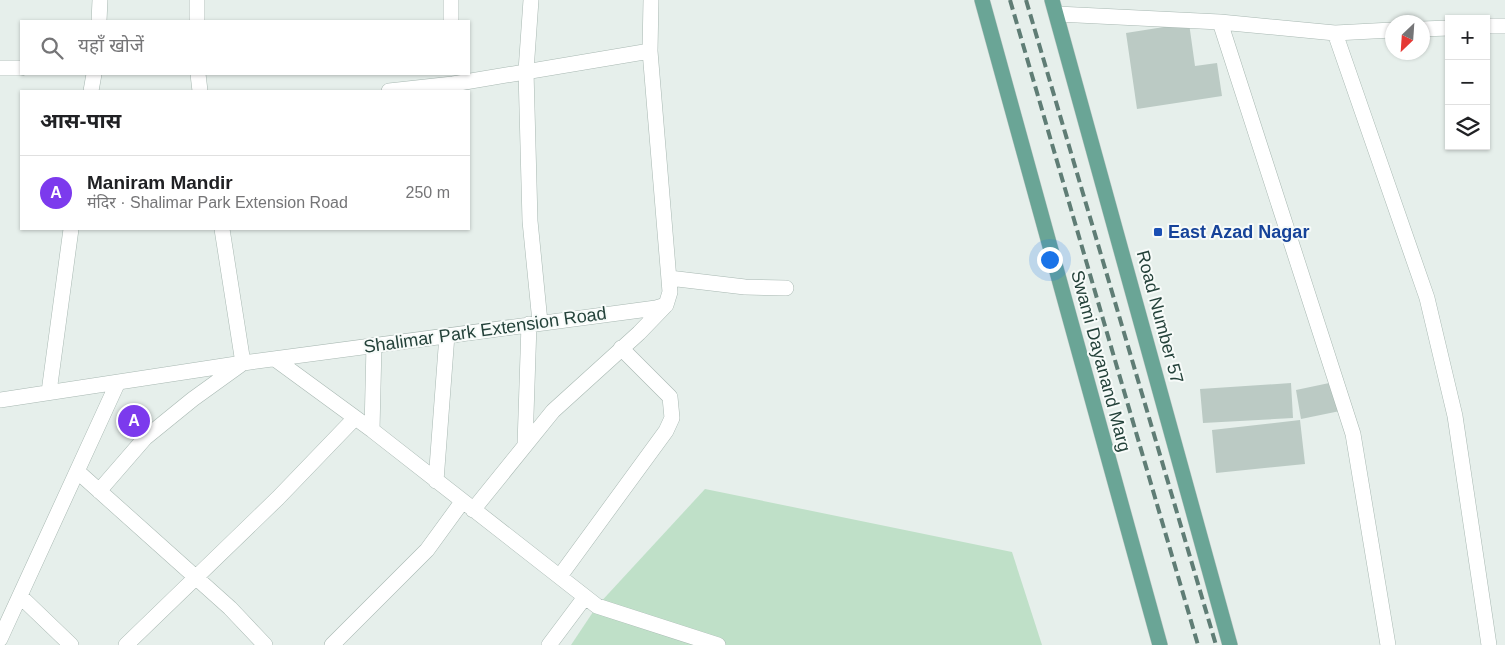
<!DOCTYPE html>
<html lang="hi">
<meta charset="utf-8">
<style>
body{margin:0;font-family:Arial,"Noto Sans Devanagari",sans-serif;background:#f2f2f2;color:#202124}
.controls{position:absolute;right:15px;top:15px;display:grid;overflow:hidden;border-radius:0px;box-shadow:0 1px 4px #0004}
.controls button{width:45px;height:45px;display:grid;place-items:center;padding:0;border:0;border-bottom:1px solid #e0e0e0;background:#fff;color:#202124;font:25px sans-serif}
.compass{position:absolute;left:1385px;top:15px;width:45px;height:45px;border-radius:50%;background:#fff;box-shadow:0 1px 4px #0004;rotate:205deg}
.you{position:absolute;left:1049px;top:259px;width:18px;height:18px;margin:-12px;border:4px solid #fff;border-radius:50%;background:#1a73e8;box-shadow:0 0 0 8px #1a73e833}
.badge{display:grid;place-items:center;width:32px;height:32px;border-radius:50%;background:#7c3aed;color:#fff;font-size:16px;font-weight:700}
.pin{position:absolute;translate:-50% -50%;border:2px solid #fff;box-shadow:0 1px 5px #0006}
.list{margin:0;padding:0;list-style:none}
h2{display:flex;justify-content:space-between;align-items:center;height:65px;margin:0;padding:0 20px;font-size:21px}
h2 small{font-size:16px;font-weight:400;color:#757577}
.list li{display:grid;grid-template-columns:32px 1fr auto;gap:15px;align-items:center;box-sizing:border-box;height:75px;padding:0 20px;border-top:1px solid #e0e0e0}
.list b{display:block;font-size:19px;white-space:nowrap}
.list p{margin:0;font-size:16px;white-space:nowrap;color:#757577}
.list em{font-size:16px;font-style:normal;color:#757577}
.icon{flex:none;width:28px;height:28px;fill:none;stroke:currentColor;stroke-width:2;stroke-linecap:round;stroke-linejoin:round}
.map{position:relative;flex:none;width:1505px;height:645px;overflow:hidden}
.search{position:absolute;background:#fff;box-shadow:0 1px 4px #0004;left:20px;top:20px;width:450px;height:55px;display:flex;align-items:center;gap:12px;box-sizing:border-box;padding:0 18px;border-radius:0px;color:#757577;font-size:19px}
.panel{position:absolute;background:#fff;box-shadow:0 1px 4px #0004;left:20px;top:90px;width:450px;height:140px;border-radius:0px}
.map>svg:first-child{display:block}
.green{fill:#bfe0c8}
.building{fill:#bbcac4}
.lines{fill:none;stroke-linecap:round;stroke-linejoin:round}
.minor-casing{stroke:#a8b8b2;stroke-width:16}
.major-casing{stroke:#c2cac8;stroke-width:16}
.minor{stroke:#fff;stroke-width:15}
.major{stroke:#6aa596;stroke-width:15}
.rail{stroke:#5f7d75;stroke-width:4;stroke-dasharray:10 5;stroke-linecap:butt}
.transit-dot{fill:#1a4fb4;stroke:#f7fbf9;stroke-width:2}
.labels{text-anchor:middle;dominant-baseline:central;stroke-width:4;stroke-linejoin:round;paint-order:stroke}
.transit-label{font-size:18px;font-weight:bold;fill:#164399;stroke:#f7fbf9;text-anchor:start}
.street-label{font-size:18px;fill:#24423a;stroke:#f7fbf9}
</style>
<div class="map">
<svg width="1505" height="645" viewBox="0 0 1505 645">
<rect width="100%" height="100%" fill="#e6efeb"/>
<path class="green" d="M705,489L1012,552L1042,645H571L597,606Z"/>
<path class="building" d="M1189,23L1195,66L1217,63L1222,96L1137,109L1126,33Z
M1334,382L1340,411L1301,419L1296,390Z
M1291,383L1293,418L1203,423L1200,389Z
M1300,420L1305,464L1216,473L1212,430Z"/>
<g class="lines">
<g class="minor-casing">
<path id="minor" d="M451,0V21
M531,0L526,71L530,221L540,322
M1057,14L1220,22L1335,33L1392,30
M99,21L100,0
M197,21V0
M1220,22L1353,434L1388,645
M1486,26H1505
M1422,29L1449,28
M1335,33L1427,298L1455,416L1489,645
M0,68H21
M198,74L200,91
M91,91L94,74
M389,91L453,84L650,51
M669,278L745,287L786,288
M275,359L372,430L597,606L718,645
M49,392L71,229
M0,400L243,363L656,308L666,305L670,292L650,51L651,0
M372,430L374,345
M525,445L529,324
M77,471L230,608L265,645
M436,481L447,335
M99,491L145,438L193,399L243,363L222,229
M473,510L553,411L639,333L665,306
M560,576L666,431L672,418L670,397L621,348
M20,596L71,645
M0,639L118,382
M126,645L278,498L355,418
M332,645L427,550L462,502
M549,645L585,597"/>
</g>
<g class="major-casing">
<path id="major" d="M982,0L1160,645
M1052,0L1230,645"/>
</g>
<use href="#minor" class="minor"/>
<use href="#major" class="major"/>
<path class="rail" d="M1010,0L1198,645
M1026,0L1216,645"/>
</g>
<rect class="transit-dot" x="1153" y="227" width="10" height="10" rx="2.5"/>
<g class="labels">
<g class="transit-label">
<text x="1168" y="232">East Azad Nagar</text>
</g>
<g class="street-label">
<text transform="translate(1160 317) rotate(75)">Road Number 57</text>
<text transform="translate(485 330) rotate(-8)">Shalimar Park Extension Road</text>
<text transform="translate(1101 361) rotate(75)">Swami Dayanand Marg</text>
</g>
</g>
</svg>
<div class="controls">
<button>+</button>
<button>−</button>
<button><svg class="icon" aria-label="layers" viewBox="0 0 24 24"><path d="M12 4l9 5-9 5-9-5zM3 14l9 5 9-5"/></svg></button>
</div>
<svg class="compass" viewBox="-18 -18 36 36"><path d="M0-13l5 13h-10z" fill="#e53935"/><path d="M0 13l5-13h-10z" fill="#757577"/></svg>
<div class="you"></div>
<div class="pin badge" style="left:134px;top:421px">A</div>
<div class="search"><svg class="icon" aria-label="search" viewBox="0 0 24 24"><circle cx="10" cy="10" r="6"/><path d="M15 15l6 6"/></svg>यहाँ खोजें</div>
<section class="panel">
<h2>आस-पास<small></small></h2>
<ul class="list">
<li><span class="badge">A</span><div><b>Maniram Mandir</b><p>मंदिर · Shalimar Park Extension Road</p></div><em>250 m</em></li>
</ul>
</section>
</div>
